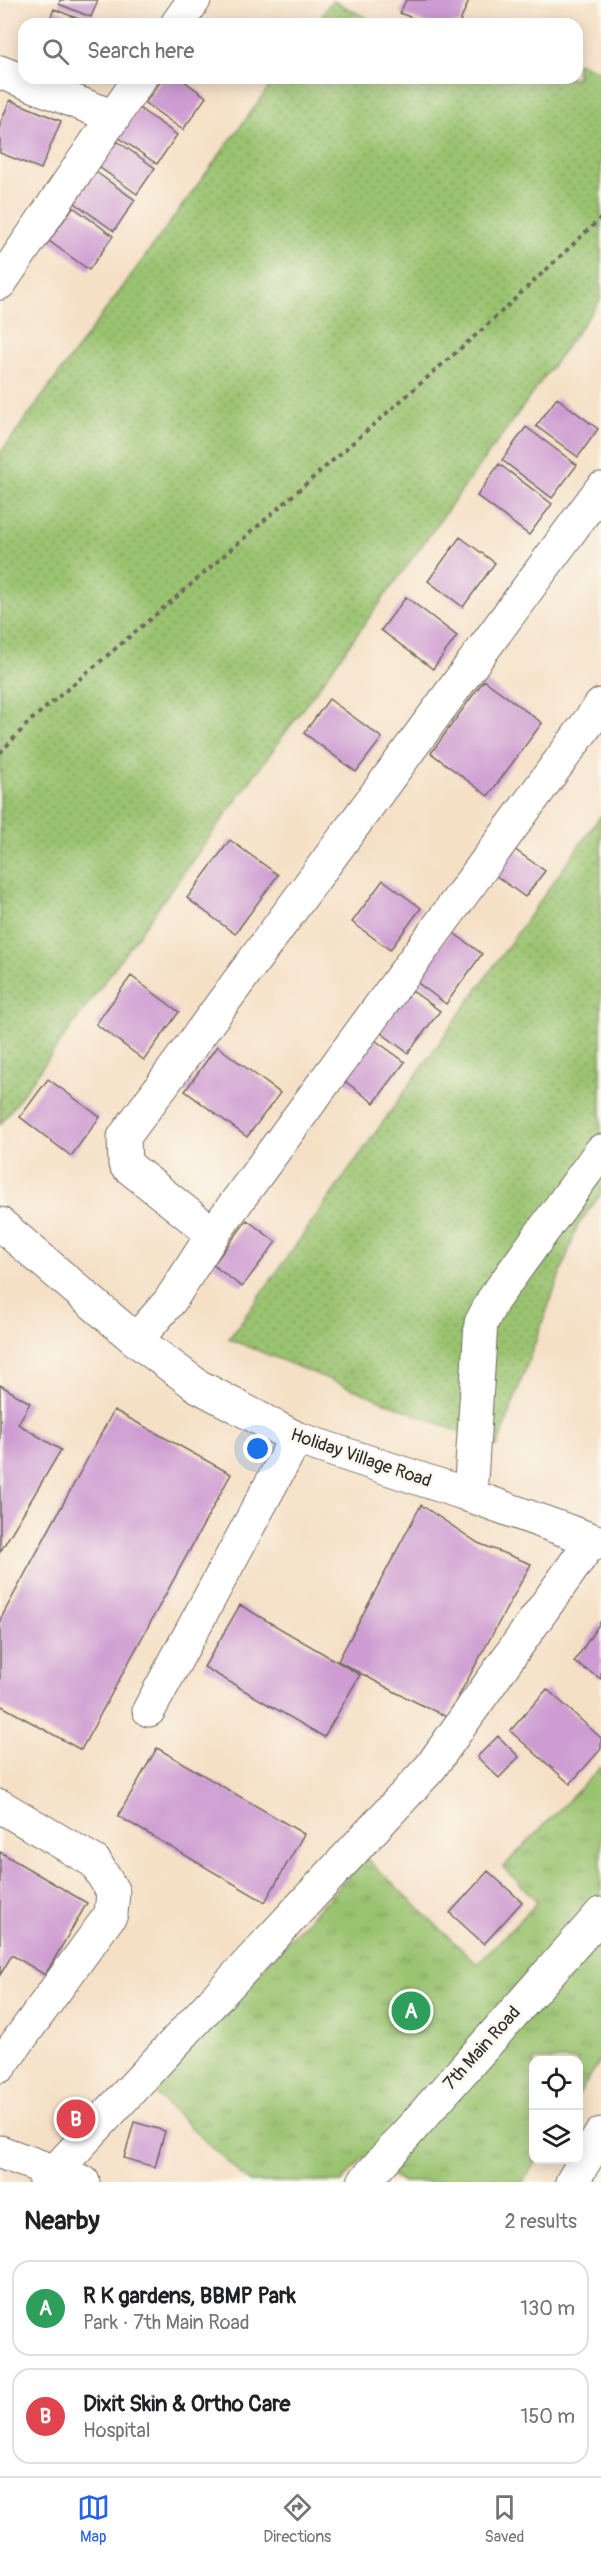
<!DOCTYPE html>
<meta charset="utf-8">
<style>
body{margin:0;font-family:Pangolin,sans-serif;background:#f6f6f6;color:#202124}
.controls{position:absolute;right:18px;bottom:18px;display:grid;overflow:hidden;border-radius:12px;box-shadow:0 3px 15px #0003}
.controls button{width:54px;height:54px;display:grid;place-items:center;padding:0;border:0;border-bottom:2px solid #e0e0e0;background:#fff;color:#202124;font:30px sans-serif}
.you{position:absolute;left:258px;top:1449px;width:21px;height:21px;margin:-15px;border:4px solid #fff;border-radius:50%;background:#1a73e8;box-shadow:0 0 0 9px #1a73e833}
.badge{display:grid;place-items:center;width:39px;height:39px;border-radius:50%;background:#2563eb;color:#fff;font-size:20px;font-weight:700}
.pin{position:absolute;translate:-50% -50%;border:3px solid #fff;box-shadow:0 2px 6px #0006}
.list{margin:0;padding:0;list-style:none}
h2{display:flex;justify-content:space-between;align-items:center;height:78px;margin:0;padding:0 24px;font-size:26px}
h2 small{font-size:20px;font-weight:400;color:#757577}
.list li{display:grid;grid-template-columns:39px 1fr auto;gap:18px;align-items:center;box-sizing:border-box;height:96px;margin:0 12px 12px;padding:0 12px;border:2px solid #e0e0e0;border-radius:18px}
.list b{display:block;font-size:22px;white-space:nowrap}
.list p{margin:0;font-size:20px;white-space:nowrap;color:#757577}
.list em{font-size:20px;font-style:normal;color:#757577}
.icon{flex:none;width:33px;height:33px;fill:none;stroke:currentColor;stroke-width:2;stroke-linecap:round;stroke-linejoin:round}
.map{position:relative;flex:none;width:601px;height:2182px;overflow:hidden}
.search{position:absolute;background:#fff;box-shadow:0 3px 15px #0003;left:18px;right:18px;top:18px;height:66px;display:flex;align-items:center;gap:15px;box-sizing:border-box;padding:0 21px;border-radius:18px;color:#757577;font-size:22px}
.sheet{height:294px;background:#fff}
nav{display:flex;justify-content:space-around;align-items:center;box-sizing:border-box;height:84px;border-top:2px solid #e0e0e0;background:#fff;font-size:16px;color:#757577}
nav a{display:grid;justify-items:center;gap:3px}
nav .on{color:#2563eb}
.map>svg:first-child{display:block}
.grass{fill:url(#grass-dots);stroke:#62774d;stroke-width:1.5}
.park{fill:url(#park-tufts);stroke:#62774d;stroke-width:1.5}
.building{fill:#ce9cd2}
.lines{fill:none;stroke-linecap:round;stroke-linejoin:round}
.minor-casing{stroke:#726a61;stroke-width:35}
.path{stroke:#726a61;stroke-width:4;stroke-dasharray:4.5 4.5;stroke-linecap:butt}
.minor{stroke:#fff;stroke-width:33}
.labels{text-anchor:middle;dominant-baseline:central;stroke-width:5;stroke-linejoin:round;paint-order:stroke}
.street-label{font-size:18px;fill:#2b2b2b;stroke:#fbf7ec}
</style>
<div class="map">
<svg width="601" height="2182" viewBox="0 0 601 2182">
<defs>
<pattern id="grass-dots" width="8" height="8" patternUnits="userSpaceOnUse" patternTransform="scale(1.5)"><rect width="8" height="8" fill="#9ac36f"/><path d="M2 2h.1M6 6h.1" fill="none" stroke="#7e9f5b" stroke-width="1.8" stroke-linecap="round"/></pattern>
<pattern id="park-tufts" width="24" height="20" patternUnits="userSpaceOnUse" patternTransform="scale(1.5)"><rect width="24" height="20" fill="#9ac36f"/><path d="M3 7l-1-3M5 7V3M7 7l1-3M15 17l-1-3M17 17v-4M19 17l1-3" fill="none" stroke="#7e9f5b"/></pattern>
</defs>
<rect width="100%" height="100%" fill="#fbf7ec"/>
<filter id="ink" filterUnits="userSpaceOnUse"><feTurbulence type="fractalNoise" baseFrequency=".0167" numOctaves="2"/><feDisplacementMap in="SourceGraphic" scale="12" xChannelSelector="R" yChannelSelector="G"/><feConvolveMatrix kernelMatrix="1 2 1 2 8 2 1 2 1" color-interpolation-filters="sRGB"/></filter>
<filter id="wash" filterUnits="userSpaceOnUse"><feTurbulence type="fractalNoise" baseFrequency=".008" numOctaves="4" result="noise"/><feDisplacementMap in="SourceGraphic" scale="24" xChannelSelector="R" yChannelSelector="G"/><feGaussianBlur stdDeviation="1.35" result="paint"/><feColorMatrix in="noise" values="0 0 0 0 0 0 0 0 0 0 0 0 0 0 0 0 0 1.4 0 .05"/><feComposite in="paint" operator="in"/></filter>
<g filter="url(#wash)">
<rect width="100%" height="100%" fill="#f5e0c6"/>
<path class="grass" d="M332,1H333L379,24H316Z
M577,62L601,72V299L0,1125V454L276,78H577Z
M601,815V1194L578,1225L497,1447L229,1339Z"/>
<path class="park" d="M601,1767V2059L579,2094L578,2060H534V2160H537L523,2182H403L364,2157L342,2182H249L149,2088L366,1858L477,1964L538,1902L503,1867Z"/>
<g id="blocks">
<path class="building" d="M60,0H98L91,17L59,4Z
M406,0H469L459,24H427L400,13Z
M54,9L91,24H48Z
M163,78H180L206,97L183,130L145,103Z
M10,100L61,121L41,169L0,153V124Z
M139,108L177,135L157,164L118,137Z
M117,141L155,168L137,194L99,167Z
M96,172L135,200L114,231L75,203Z
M73,207L113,236L89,270L49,241Z
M557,398L598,429L578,457L536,426Z
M526,427L577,465L552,498L502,460Z
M499,464L552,504L529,535L477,496Z
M460,537L495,563L463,607L428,581Z
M406,597L457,636L433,669L381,630Z
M484,680L542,723L488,796L431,753Z
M329,699L382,738L356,772L304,733Z
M230,840L278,875L235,934L187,898Z
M514,849L545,871L525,897L495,875Z
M383,880L421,908L390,950L352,922Z
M451,931L482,954L446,1004L414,980Z
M131,976L179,1012L144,1060L96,1024Z
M411,990L440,1011L408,1053L380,1032Z
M372,1038L405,1062L374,1103L342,1079Z
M217,1046L280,1093L247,1137L185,1091Z
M48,1079L100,1117L71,1156L20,1117Z
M247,1220L276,1242L242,1287L213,1265Z
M0,1385L30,1403L18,1424L61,1450L0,1552Z
M114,1410L231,1474L81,1750L0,1705V1620Z
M421,1505L478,1543L531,1564L447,1717L397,1693L338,1661Z
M240,1605L360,1675L324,1737L204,1667Z
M601,1621V1679L574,1662Z
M547,1689L601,1738V1749L570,1784L510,1731Z
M498,1736L519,1757L499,1778L477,1757Z
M157,1748L304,1834L265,1902L118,1816Z
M0,1852L87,1903L45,1975L12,1955L0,1975Z
M488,1871L522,1902L484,1944L450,1913Z
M134,2122L165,2131L155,2167L124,2158Z"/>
</g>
</g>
<g filter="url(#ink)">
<use href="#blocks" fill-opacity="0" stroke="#726a61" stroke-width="1.5"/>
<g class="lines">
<g class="minor-casing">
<path id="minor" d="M177,24L194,0
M0,72L114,117
M0,283L140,78
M0,1224L136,1340L198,1386L296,1438L463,1493L601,1543
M213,1234L125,1164L124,1137L601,489
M136,1340L170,1301L213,1234L601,705
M470,1496L481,1323L493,1300L601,1151
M149,1710L296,1438
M0,1806L95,1862L113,1892L111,1914L0,2066
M0,2152L83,2182
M45,2182L430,1768L592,1540
M364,2182L601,1914
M572,2182L601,2134"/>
</g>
<path class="path" d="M0,753L30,721L187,588L485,327L601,218"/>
<use href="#minor" class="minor"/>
</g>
</g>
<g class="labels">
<g class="street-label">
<text transform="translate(361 1458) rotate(19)">Holiday Village Road</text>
<text transform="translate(482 2048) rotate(-48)">7th Main Road</text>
</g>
</g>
</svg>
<div class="controls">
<button><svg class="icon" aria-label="locate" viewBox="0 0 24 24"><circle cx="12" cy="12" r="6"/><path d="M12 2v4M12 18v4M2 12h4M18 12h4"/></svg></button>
<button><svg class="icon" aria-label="layers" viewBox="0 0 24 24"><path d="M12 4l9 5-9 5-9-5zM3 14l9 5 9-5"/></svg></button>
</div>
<div class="you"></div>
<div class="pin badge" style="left:411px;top:2011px;background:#2e9e5b">A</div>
<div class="pin badge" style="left:76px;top:2119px;background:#e0444e">B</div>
<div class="search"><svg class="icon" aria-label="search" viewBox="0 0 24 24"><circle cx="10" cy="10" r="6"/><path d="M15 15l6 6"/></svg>Search here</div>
</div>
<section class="sheet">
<h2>Nearby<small>2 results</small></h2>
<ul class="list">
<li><span class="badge" style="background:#2e9e5b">A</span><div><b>R K gardens, BBMP Park</b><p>Park · 7th Main Road</p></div><em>130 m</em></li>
<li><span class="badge" style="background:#e0444e">B</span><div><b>Dixit Skin &amp; Ortho Care</b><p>Hospital</p></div><em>150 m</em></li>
</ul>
</section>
<nav>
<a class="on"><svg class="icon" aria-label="map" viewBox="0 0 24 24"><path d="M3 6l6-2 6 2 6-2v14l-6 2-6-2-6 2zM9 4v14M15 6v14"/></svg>Map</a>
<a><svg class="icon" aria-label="directions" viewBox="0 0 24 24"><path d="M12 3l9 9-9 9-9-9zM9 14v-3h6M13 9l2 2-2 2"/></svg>Directions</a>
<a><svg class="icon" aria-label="saved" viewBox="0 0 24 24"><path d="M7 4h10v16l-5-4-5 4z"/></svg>Saved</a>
</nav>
